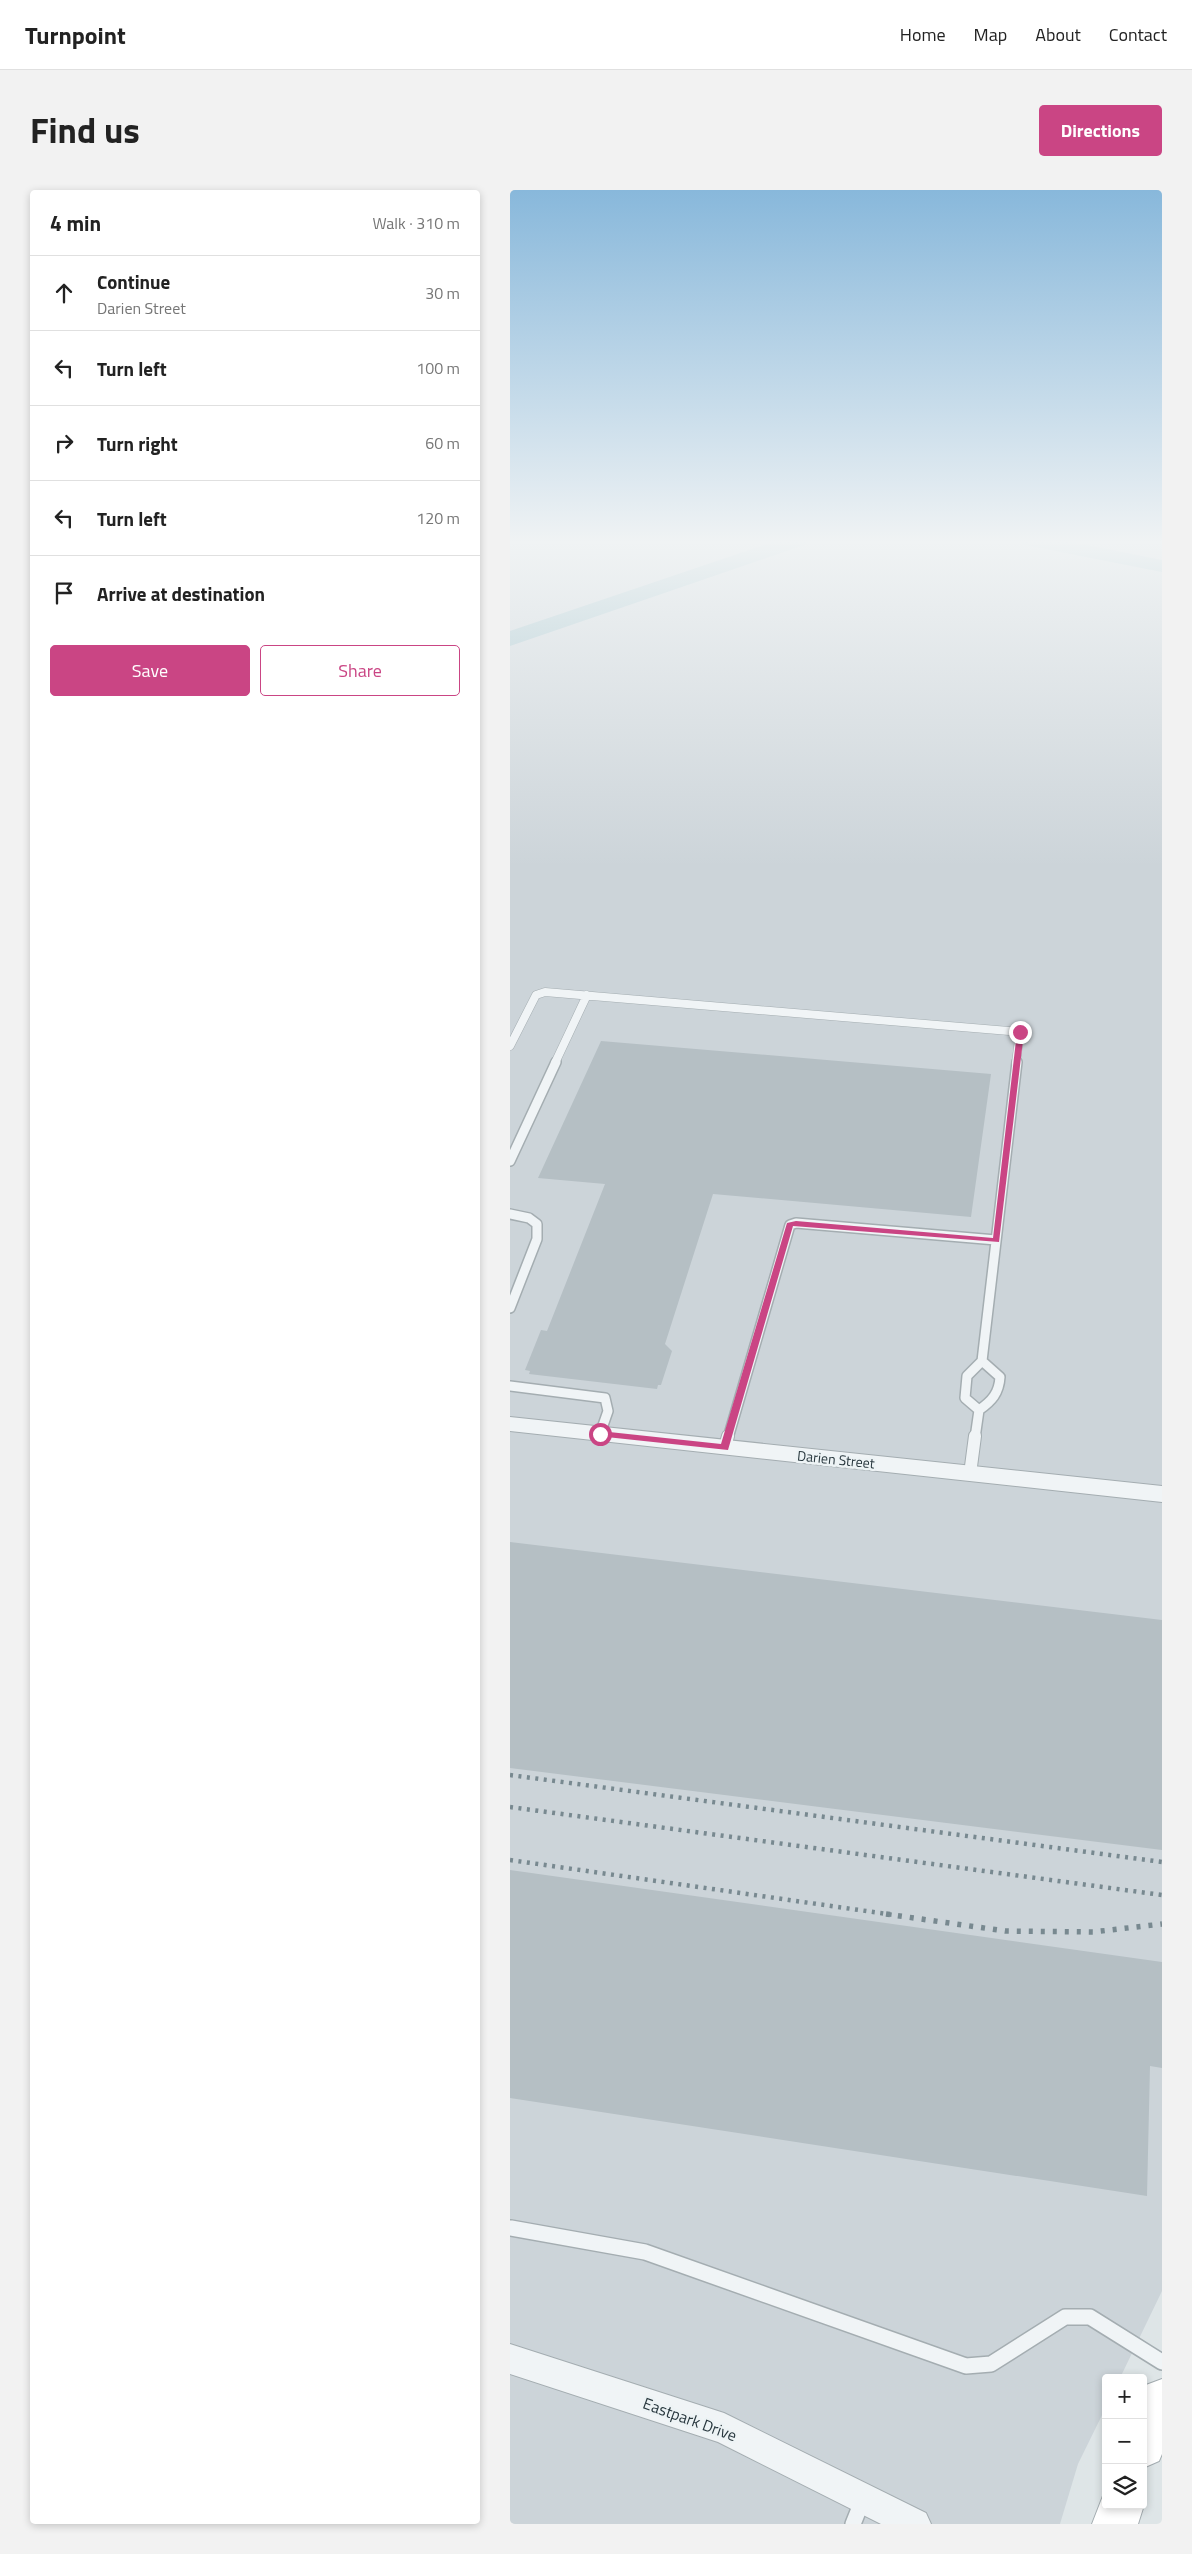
<!DOCTYPE html>
<meta charset="utf-8">
<style>
body{margin:0;font-family:"Titillium Web",sans-serif;background:#f2f2f2;color:#222}
.controls{position:absolute;right:15px;bottom:15px;display:grid;overflow:hidden;border-radius:5px;box-shadow:0 2px 8px #0003}
.controls button{width:45px;height:45px;display:grid;place-items:center;padding:0;border:0;border-bottom:1px solid #e0e0e0;background:#fff;color:#222;font:25px sans-serif}
.stop{position:absolute;width:15px;height:15px;margin:-11px;border:4px solid #ca4584;border-radius:50%;background:#fff}
.stop.end{background:#ca4584;border-color:#fff;box-shadow:0 1px 5px #0008}
.list{margin:0;padding:0;list-style:none}
h2{display:flex;justify-content:space-between;align-items:center;height:65px;margin:0;padding:0 20px;font-size:21px}
h2 small{font-size:16px;font-weight:400;color:#767676}
.list li{display:grid;grid-template-columns:32px 1fr auto;gap:15px;align-items:center;box-sizing:border-box;height:75px;padding:0 20px;border-top:1px solid #e0e0e0}
.list b{display:block;font-size:19px;white-space:nowrap}
.list p{margin:0;font-size:16px;white-space:nowrap;color:#767676}
.list em{font-size:16px;font-style:normal;color:#767676}
.actions{display:flex;gap:10px;padding:15px 20px}
.actions a{flex:1;padding:11px 0;border:1px solid #ca4584;border-radius:5px;text-align:center;font-size:18px;color:#ca4584}
.actions .main{background:#ca4584;color:#fff}
.icon{flex:none;width:28px;height:28px;fill:none;stroke:currentColor;stroke-width:2;stroke-linecap:round;stroke-linejoin:round}
.map{position:relative;flex:none;width:652px;height:2334px;overflow:hidden;border-radius:5px}
header{display:flex;align-items:center;gap:30px;box-sizing:border-box;height:70px;padding:0 25px;background:#fff;border-bottom:1px solid #e0e0e0}
header strong{font-size:24px}
nav{display:flex;gap:28px;margin-inline-start:auto;font-size:18px}
.intro{display:flex;align-items:center;justify-content:space-between;box-sizing:border-box;height:120px;padding:0 30px}
h1{margin:0;font-size:35px}
.button{padding:12px 22px;border-radius:5px;background:#ca4584;color:#fff;font-size:18px;font-weight:700}
main{display:flex;gap:30px;padding:0 30px}
aside{flex:1;background:#fff;border-radius:5px;box-shadow:0 2px 8px #0003}
.map>svg:first-child{display:block}
.built{fill:#ccd4d9}
.lines{fill:none;stroke-linecap:round;stroke-linejoin:round}
.river{fill:#99bec7;fill-rule:evenodd}
.building{fill:#b5bfc4}
.lane-far3-casing{stroke:#a4adb1;stroke-width:9}
.lane-far2-casing{stroke:#a4adb1;stroke-width:12}
.lane-far1-casing{stroke:#a4adb1;stroke-width:14}
.lane-casing{stroke:#a4adb1;stroke-width:18}
.street-casing{stroke:#a4adb1;stroke-width:2}
.secondary-casing{stroke:#a4adb1;stroke-width:2}
.lane-far3{stroke:#f0f4f6;stroke-width:8}
.lane-far2{stroke:#f0f4f6;stroke-width:9}
.lane-far1{stroke:#f0f4f6;stroke-width:12}
.lane{stroke:#f0f4f6;stroke-width:15}
.street{fill:#f0f4f6;fill-rule:evenodd}
.secondary{fill:#fff;fill-rule:evenodd}
.rail-far1{stroke:#788990;stroke-width:4.5;stroke-dasharray:3 5.5;stroke-linecap:butt}
.rail{stroke:#788990;stroke-width:5.5;stroke-dasharray:4 8;stroke-linecap:butt}
.route{fill:#ca4584}
.labels{text-anchor:middle;dominant-baseline:central;stroke-width:5;stroke-linejoin:round;paint-order:stroke}
.street-label{font-size:14px;fill:#28373e;stroke:#edf3f5}
.near-street-label{font-size:16px;fill:#28373e;stroke:#edf3f5}
</style>
<header>
<strong>Turnpoint</strong>
<nav><a>Home</a><a>Map</a><a>About</a><a>Contact</a></nav>
</header>
<div class="intro"><h1>Find us</h1><a class="button">Directions</a></div>
<main>
<aside>
<h2>4 min<small>Walk · 310 m</small></h2>
<ul class="list">
<li><svg class="icon" aria-label="ahead" viewBox="0 0 24 24"><path d="M12 20V5M6 11l6-6 6 6"/></svg><div><b>Continue</b><p>Darien Street</p></div><em>30 m</em></li>
<li><svg class="icon" aria-label="left" viewBox="0 0 24 24"><path d="M17 20v-9H6M10 6l-5 5 5 5"/></svg><div><b>Turn left</b></div><em>100 m</em></li>
<li><svg class="icon" aria-label="right" viewBox="0 0 24 24"><path d="M7 20v-9h11M14 6l5 5-5 5"/></svg><div><b>Turn right</b></div><em>60 m</em></li>
<li><svg class="icon" aria-label="left" viewBox="0 0 24 24"><path d="M17 20v-9H6M10 6l-5 5 5 5"/></svg><div><b>Turn left</b></div><em>120 m</em></li>
<li><svg class="icon" aria-label="arrive" viewBox="0 0 24 24"><path d="M6 21V4h12l-3 4 3 4H6"/></svg><div><b>Arrive at destination</b></div></li>
</ul>
<div class="actions"><a class="main">Save</a><a>Share</a></div>
</aside>
<div class="map">
<svg width="652" height="2334" viewBox="0 0 652 2334">
<rect width="100%" height="100%" fill="#dee5e7"/>
<path class="built" d="M0,350H652V2101L610,2188H596V2217L568,2274L550,2334H0Z"/>
<g class="lines">
<path class="river" d="M269,350H300L297,354L0,456V441Z
M510,350H552L652,370V382L520,356L513,354Z"/>
</g>
<path class="building" d="M91,851L481,884L461,1027L203,1004L155,1154L162,1161L151,1195H148L147,1199L19,1184L20,1181L15,1180L31,1140L37,1141L95,994L28,988Z
M0,1352L652,1430V1660L0,1578Z
M0,1680L652,1772V1878L640,1876L637,2006L0,1908Z"/>
<g class="lines">
<g class="lane-far3-casing">
<path id="lane-far3" d="M0,856L26,805L35,802L510,842L506,873
M45,873L77,805"/>
</g>
<g class="lane-far2-casing">
<path id="lane-far2" d="M0,971L46,872
M0,1024L19,1028L27,1034V1049L0,1118
M0,1196L95,1208L98,1221L90,1244
M469,1220L455,1208L457,1186L472,1171L507,872
M218,1248L280,1035L286,1033L486,1050
M465,1248L469,1220C482,1211 489,1203 490,1187L472,1171"/>
</g>
<g class="lane-far1-casing">
<path id="lane-far1" d="M215,1257L218,1246
M460,1284L465,1246"/>
</g>
<g class="lane-casing">
<path id="lane" d="M1,2038L135,2062L456,2176L481,2174L555,2127H580L652,2172
M343,2334L353,2309"/>
</g>
<g class="street-casing">
<path id="street" d="M0,1227L652,1296V1312L0,1241Z
M0,2154L214,2223L416,2323L421,2334H371L208,2252L0,2184Z"/>
</g>
<g class="secondary-casing">
<path id="secondary" d="M652,2189V2264L649,2271L633,2278V2202L636,2195Z
M596,2298V2315H633V2312L634,2315L628,2334H582Z"/>
</g>
<use href="#lane-far3" class="lane-far3"/>
<use href="#lane-far2" class="lane-far2"/>
<use href="#lane-far1" class="lane-far1"/>
<use href="#lane" class="lane"/>
<use href="#street" class="street"/>
<use href="#secondary" class="secondary"/>
<path class="rail-far1" d="M0,1585L652,1672
M0,1617L652,1705
M0,1670L384,1725"/>
<path class="rail" d="M376,1724L495,1741L583,1742L652,1734"/>
</g>
<linearGradient id="sky" x2="0" y2="1"><stop stop-color="#88b8db"/><stop offset="0.52" stop-color="#f0f3f4"/><stop offset="1" stop-color="#f0f3f4" stop-opacity="0"/></linearGradient>
<rect width="652" height="677" fill="url(#sky)"/>
<path class="route" d="M510,840L514,842L489,1052L283,1036L218,1260L87,1246V1242L90,1241L211,1254L277,1033L286,1031L483,1048L507,842Z"/>
<g class="labels">
<g class="street-label">
<text transform="translate(326 1269) rotate(6)">Darien Street</text>
</g>
<g class="near-street-label">
<text transform="translate(180 2229) rotate(20)">Eastpark Drive</text>
</g>
</g>
</svg>
<div class="controls">
<button>+</button>
<button>−</button>
<button><svg class="icon" aria-label="layers" viewBox="0 0 24 24"><path d="M12 4l9 5-9 5-9-5zM3 14l9 5 9-5"/></svg></button>
</div>
<div class="stop" style="left:90px;top:1244px"></div>
<div class="stop end" style="left:510px;top:842px"></div>
</div>
</main>
